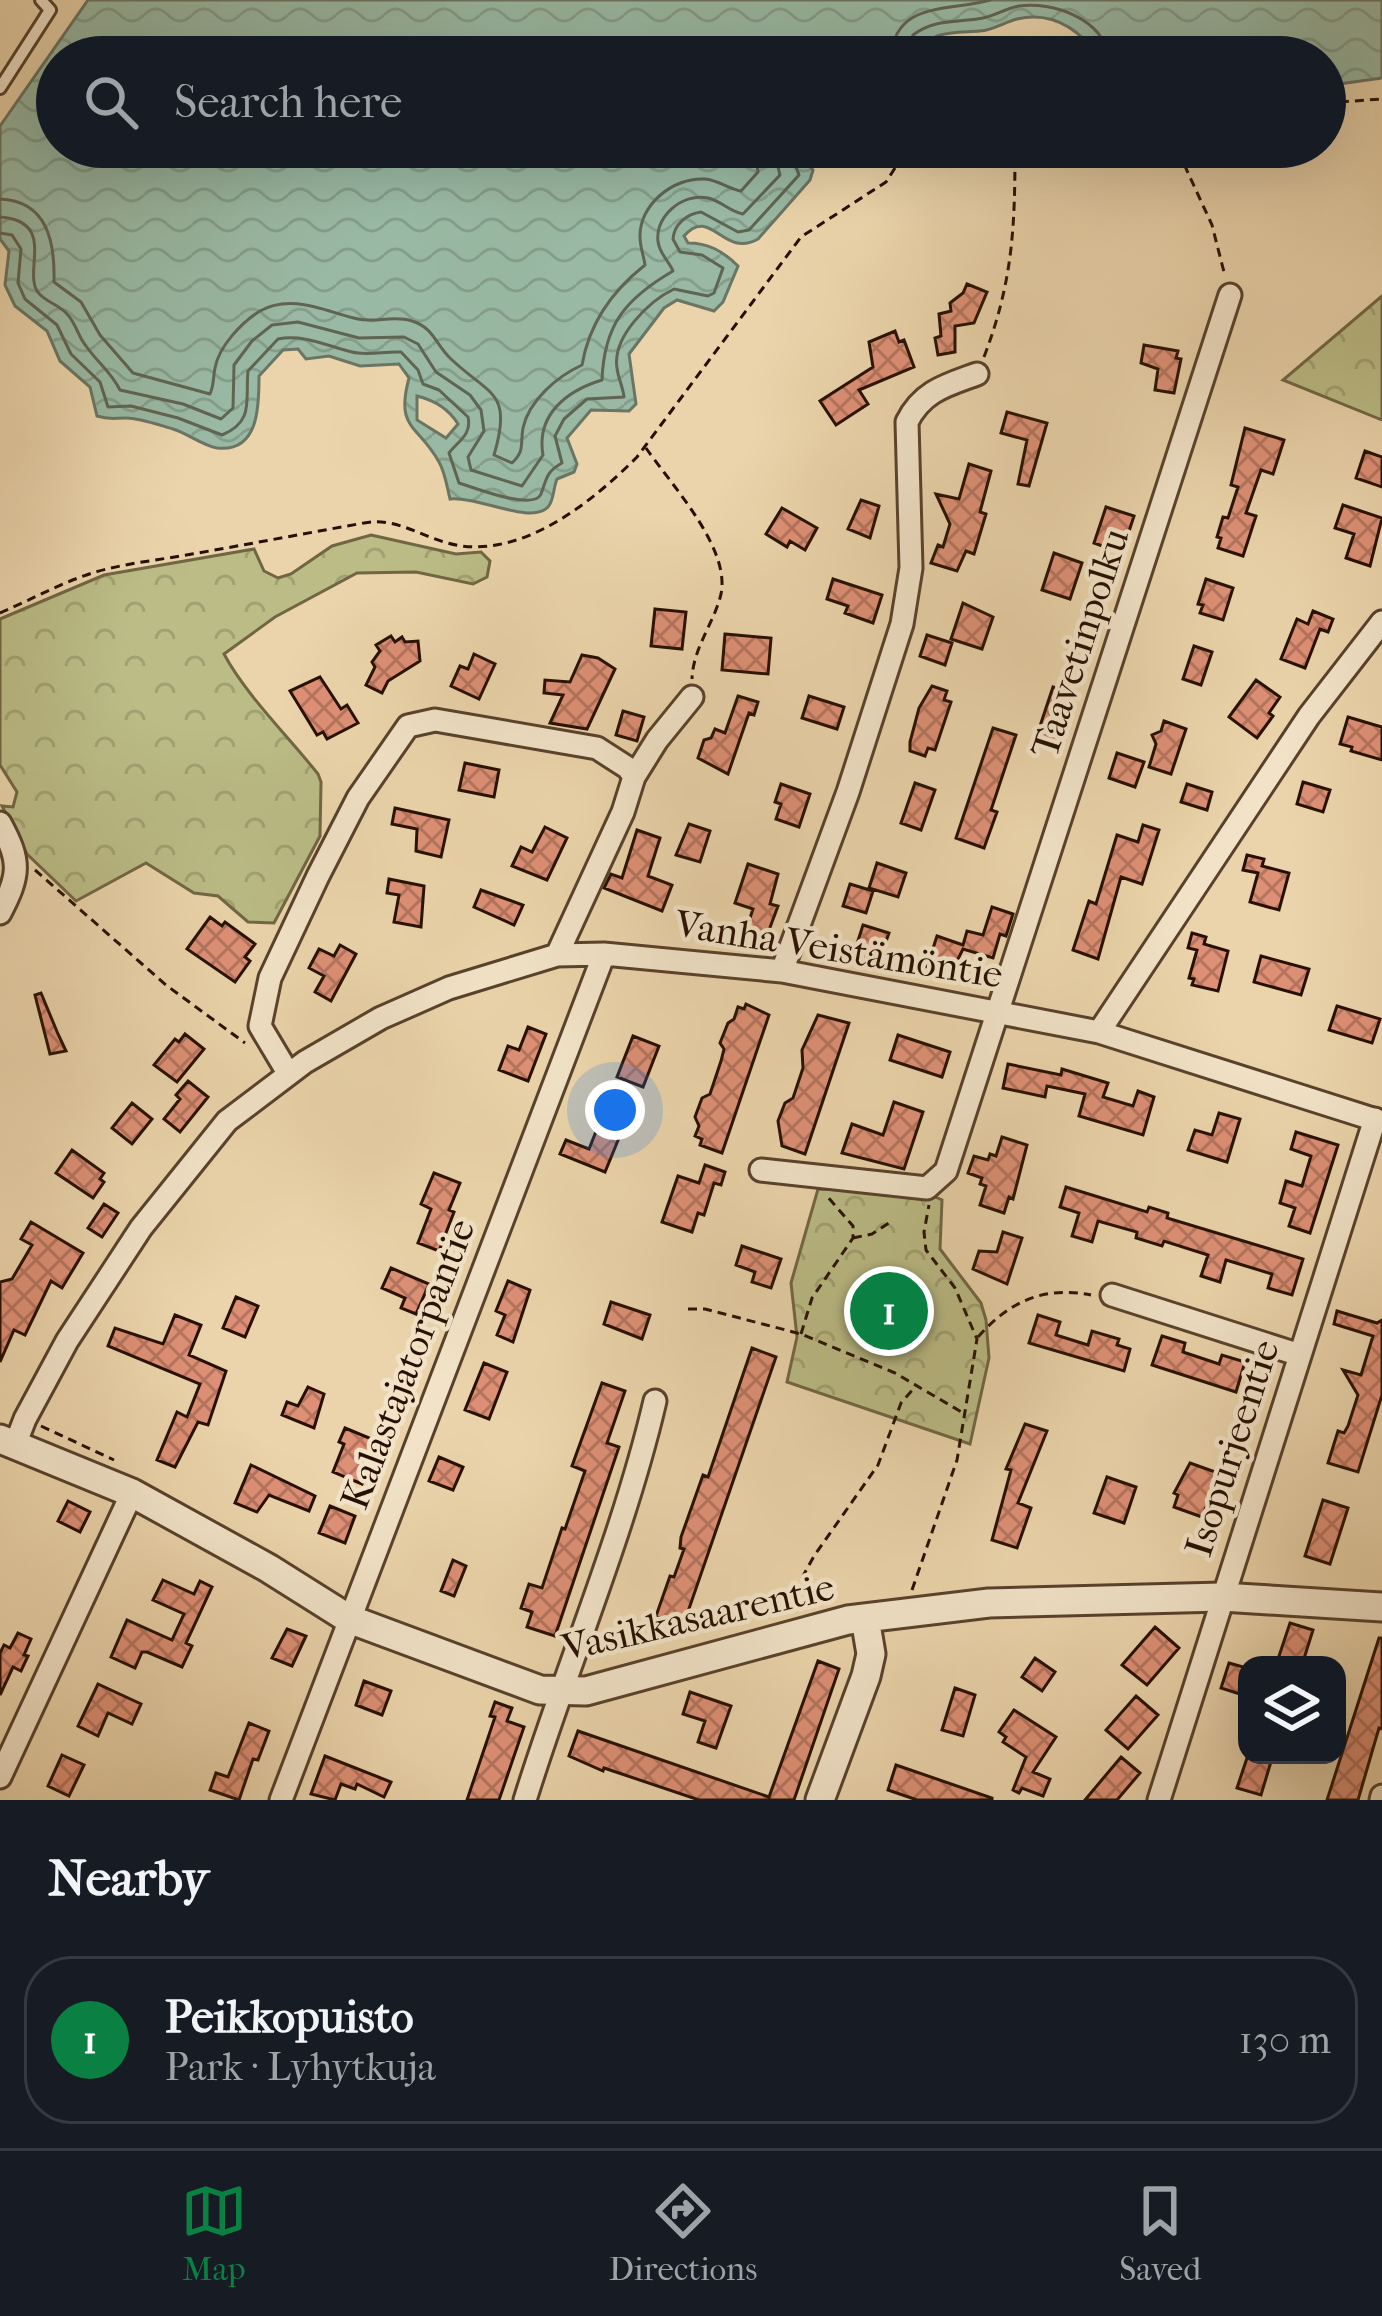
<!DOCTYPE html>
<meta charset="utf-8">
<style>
body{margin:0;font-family:"IM FELL French Canon",serif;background:#242831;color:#f1f3f6}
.controls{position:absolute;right:36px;bottom:36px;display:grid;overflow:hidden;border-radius:24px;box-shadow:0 12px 48px #0002}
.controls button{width:108px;height:108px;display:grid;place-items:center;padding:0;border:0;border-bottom:3px solid #363941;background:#171b24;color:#f1f3f6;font:60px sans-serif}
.you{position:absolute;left:615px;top:1110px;width:42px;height:42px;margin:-30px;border:9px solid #fff;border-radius:50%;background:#1a73e8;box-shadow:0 0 0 18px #1a73e833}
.badge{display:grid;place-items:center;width:78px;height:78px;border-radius:50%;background:#0b8043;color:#fff;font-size:39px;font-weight:700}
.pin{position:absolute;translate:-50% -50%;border:6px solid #fff;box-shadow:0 3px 12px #0006}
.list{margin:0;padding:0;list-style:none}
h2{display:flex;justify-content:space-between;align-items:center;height:156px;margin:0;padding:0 48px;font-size:51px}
h2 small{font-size:39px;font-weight:400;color:#9ea1a6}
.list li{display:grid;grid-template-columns:78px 1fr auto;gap:36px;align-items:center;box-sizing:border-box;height:168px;margin:0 24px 24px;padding:0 24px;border:3px solid #363941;border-radius:48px}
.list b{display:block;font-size:45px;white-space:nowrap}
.list p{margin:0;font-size:39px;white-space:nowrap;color:#9ea1a6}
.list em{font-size:39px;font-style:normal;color:#9ea1a6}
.icon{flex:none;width:66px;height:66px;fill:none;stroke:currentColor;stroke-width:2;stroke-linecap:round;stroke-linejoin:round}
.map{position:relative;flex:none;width:1382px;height:1800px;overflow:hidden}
.search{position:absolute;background:#171b24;box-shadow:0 12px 48px #0002;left:36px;right:36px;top:36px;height:132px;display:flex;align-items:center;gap:30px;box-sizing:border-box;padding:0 42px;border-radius:66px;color:#9ea1a6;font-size:45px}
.sheet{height:348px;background:#171b24}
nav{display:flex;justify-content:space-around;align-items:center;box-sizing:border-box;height:168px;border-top:3px solid #363941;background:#171b24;font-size:33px;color:#9ea1a6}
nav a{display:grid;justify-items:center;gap:6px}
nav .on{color:#0b8043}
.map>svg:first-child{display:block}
.forest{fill:url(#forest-crowns);stroke:#716644;stroke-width:3}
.water{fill:url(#water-waves);stroke:#6b7563;stroke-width:3;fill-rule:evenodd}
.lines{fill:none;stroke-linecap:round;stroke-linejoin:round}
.shore{stroke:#606452;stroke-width:3}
.building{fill:url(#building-cross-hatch);stroke:#271001;stroke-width:3}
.service-casing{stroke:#58412c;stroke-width:16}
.minor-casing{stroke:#58412c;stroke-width:27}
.tertiary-casing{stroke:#58412c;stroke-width:33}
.path{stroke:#271001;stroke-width:3;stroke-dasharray:9 6;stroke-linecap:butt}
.service{stroke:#f2e3c8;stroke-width:10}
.minor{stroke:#f2e3c8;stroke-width:21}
.tertiary{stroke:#f2e3c8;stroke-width:27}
.labels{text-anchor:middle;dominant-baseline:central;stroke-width:9;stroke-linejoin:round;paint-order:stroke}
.street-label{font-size:39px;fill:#271001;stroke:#f2e3c8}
</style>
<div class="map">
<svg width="1382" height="1800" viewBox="0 0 1382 1800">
<defs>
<pattern id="forest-crowns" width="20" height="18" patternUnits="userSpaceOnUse" patternTransform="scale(3)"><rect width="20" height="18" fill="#bbbc86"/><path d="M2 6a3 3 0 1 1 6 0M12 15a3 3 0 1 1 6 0" fill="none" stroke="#a1a172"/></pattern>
<pattern id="water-waves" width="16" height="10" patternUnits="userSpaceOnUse" patternTransform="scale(3)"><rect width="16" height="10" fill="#99b9a4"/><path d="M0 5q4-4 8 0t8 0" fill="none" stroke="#849e8b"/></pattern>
<pattern id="building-cross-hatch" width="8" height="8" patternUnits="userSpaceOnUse" patternTransform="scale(3)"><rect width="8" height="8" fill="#de9076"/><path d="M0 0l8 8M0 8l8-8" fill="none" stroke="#b4745e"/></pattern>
</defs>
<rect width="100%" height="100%" fill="#ebd4ab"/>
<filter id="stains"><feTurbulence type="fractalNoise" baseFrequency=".00167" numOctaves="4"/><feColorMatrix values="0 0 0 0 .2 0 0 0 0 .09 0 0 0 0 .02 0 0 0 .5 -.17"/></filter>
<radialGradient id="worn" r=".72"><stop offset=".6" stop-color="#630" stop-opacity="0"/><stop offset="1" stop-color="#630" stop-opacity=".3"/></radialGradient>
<path class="forest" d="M1382,296V420L1283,380Z
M371,535L456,554L481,552L490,561L487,577L473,584L416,572L357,573L275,617L224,654C246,695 288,736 318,774L321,782L320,836L274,923L248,922L218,896L194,893L146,863L76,901L27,854L2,806L13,807L17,792L0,765V619L104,575L254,549L264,571L278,578L291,574L332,546Z
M818,1189L926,1193L942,1200L940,1249L981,1303L986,1320L989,1358L970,1444L787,1382L797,1337L791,1283Z"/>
<path class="water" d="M88,0H1382V78L1325,86V57H1099C1079,29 1052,11 1017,19C1005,22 993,30 980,31C953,33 929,29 916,57H57V147H795L813,170L810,180L758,239C723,259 711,205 684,236L688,243C707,243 722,250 738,266L723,302L714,311L677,300L664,308L629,354L636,404L629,411L591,410L567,438L577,464L574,472L557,479C553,489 554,500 548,507C531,525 478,496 450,499C447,487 445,472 439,462C418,424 395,430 409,378L399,364L360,366L329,356L306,359L298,349L283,350L259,376C259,403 260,453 217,448C203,446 187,433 173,429C159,425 140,418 126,418C114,418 109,420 97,416L90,387L60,361L47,331L15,306L5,285L9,251L0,239V126ZM417,396C433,400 449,409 458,424L446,438L417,420Z"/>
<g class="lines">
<path class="shore" d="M891,57C895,0 950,12 990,0
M906,57L913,35C935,18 958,23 983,18C996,15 1007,8 1019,6C1052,1 1104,19 1108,57
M0,199C48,201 55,243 54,282L81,302L100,335L133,373L210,394C214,385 213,378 215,368C219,346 242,322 260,311C292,293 326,312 358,319C375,323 394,315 412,321C433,327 436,345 451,359C490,396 513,391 494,455L512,463C525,451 520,445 523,428C529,400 558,376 582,365C589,324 612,291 645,265C644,257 640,247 640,237C639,205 673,177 705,179C718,180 729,189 741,191L758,172L755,147
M0,217C56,221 24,269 37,291C44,302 59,304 67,314C76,323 78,337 86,346C98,363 111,372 120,390L183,404L221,419L233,408L234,365L252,341L272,325L298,322L359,338L404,337L418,344L436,372L470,395L481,410L484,431L468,457L471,470L522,486L543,455C536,415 566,391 602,380C604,325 625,299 673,271C670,263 662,256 659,246C651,219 682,192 708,198C721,201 731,212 743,214L780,175L773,147
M0,233L12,235L21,249L18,283L25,299L57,325L71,354L100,382L108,407L131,406L178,418L222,435C255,421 245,400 248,371L278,339C304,334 327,346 352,352C367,356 385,351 401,352L418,370L423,384L439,390L468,417C472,435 458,441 449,453L459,483C475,488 534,511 541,494C547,478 546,472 562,463L555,436L564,419L587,399L624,397C623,387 618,378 617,368C612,337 649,301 674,289L708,296L714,293L723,268L702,255L680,252L673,239C674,224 687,214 701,212L738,232L749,230L799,175L788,147"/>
</g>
<path class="building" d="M967,284L987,292L974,323L955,326V352L938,355L935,338L941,336L939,314L951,311L950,303L963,293Z
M895,331L899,342L904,340L914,367L859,390L868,404L836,425L820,401L873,367L869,342Z
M1144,345L1178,351L1176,358L1181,359L1174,393L1155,390L1158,369L1141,363Z
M1007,412L1047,423L1029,486L1018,484L1027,440L1001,433Z
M1245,428L1284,440L1273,474L1261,470L1246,513L1256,516L1243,556L1218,548L1221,538L1217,537L1223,517L1228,518L1238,487L1231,485Z
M1365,451L1382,457V487L1356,478Z
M969,464L991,471L980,512L986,514L974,554L966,551L957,571L931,563L938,545L943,547L950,524L936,494L959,499Z
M861,500L879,506L870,538L848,529Z
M1343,505L1382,518L1370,566L1346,558L1354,534L1335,528Z
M1106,507L1134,516L1122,553L1094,543Z
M782,508L817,528L805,550L790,541L787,547L766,534Z
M1054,553L1082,563L1070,599L1042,590Z
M833,579L882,595L873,623L845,613L848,606L827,599Z
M1206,579L1233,588L1223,620L1200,613L1203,605L1198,604Z
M963,603L993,617L982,649L951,639Z
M655,609L686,612L682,649L651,646Z
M1313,611L1333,619L1328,632L1320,629L1305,668L1281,659L1297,619L1308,624Z
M725,634L771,638L768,674L722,670Z
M927,635L952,643L945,665L920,656Z
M391,636L395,642L402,637L405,642L418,641L420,661L388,681L382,693L366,685L375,667L372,662L380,651L376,645Z
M1194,646L1212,652L1201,685L1183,679Z
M474,654L495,664L479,699L451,686L460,666L468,669Z
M582,655L598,658L615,669L587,729L550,723L563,695L544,693L545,680L570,682Z
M320,677L341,709L347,705L358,723L327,739L323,732L317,735L290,691Z
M1256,680L1280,697L1269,713L1273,716L1257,738L1229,717Z
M932,686L947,691L944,700L951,702L935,750L928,748L925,756L910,751V742L919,708Z
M1053,687L1075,694L1057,748L1035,741Z
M738,696L758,702L754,715L749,713L728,774L698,758L704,740L711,738L715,729L725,733Z
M809,696L844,707L837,729L802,718Z
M623,711L644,717L637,741L616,735Z
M1348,717L1382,727V760L1351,751L1352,747L1340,744Z
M1164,721L1186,729L1171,774L1149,767L1156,744L1152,735L1161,731Z
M993,728L1016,735L991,810L997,812L984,848L956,838Z
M1117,753L1144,762L1135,787L1109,778Z
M465,763L499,770L494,797L459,790Z
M1303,782L1330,790L1323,812L1297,804Z
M915,783L935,790L921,830L901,823Z
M781,784L810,794L799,827L776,819L781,804L775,802Z
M1187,784L1212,792L1207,810L1181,802Z
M395,808L449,820L441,857L416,851L417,829L392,824Z
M689,824L710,831L700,862L676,855Z
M1143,825L1159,830L1142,884L1121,877L1098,959L1073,950L1089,901L1096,904L1117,835L1138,842Z
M545,827L567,838L547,880L512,866L521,847L532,852Z
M637,830L660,838L648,876L672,885L662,911L604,888L611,874L622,878Z
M1247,855L1264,859L1262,866L1289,873L1279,910L1250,902L1258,873L1243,870Z
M877,863L906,873L898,897L869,888Z
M748,864L778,874L770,904L778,906L763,946L743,939L753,909L735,903Z
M389,879L424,886L421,927L394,922L399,895L387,893Z
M850,884L873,891L866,913L843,906Z
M481,890L523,905L514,925L474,907Z
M992,907L1013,914L1006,936L1000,934L993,958L963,949L950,975L927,967L937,936L963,945L967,931L983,935Z
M210,917L222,926L225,922L255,944L245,957L250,961L235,982L187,949Z
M863,925L889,933L877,967L852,959Z
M1192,933L1206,937L1204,944L1228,951L1218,991L1192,985L1194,979L1189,978L1197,950L1188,948Z
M340,945L356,954L331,1001L315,992L324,976L309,968L319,949L334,956Z
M1261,956L1309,969L1301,995L1254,982Z
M41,993L58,1034L66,1051L50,1054L35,995Z
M746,1004L769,1015L722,1153L700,1145L702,1139L695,1136L699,1126L695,1117L702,1098L710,1094L721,1061L724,1049L720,1043L728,1023L734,1019L738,1007L744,1009Z
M1337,1006L1380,1019L1372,1043L1329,1030Z
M818,1015L849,1023L805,1154L782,1146L778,1121L785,1103L793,1098L803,1068L802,1050Z
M528,1027L546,1034L528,1081L499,1070L508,1046L519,1050Z
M185,1034L204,1049L177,1082L154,1065L175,1039L179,1042Z
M898,1035L950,1052L942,1077L890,1060Z
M633,1036L659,1046L643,1087L617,1077Z
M1008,1064L1061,1075L1062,1069L1108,1083L1103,1097L1133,1106L1138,1091L1154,1097L1143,1135L1079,1116L1085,1094L1047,1086L1045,1097L1003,1088Z
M188,1081L208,1097L180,1132L164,1119L180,1099L176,1095Z
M894,1102L923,1112L904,1169L842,1153L852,1124L883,1135Z
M132,1103L152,1119L132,1144L112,1128Z
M1219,1113L1240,1119L1227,1162L1188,1150L1195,1130L1212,1135Z
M599,1124L621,1133L605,1172L560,1154L566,1140L589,1149Z
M1296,1132L1338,1145L1310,1233L1289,1226L1295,1208L1280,1203L1286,1181L1302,1186L1311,1156L1291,1149Z
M1002,1137L1027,1145L1013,1199L1009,1197L1004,1213L980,1205L986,1186L980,1184L982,1178L968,1173L974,1156L988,1160L990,1154L996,1156Z
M72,1150L104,1173L100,1179L104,1182L93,1198L56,1173Z
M705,1165L725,1172L721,1185L714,1183L704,1215L698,1213L692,1232L662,1222L678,1176L699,1183Z
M434,1173L460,1183L449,1210L454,1212L439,1251L418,1243L431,1209L421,1204Z
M1066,1187L1147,1212L1149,1207L1168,1213L1167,1218L1303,1259L1292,1295L1268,1288L1272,1274L1226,1260L1220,1282L1201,1276L1208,1255L1164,1241L1162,1246L1136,1238L1137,1232L1098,1221L1092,1242L1072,1236L1079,1213L1060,1207Z
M104,1204L118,1213L102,1237L88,1228Z
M31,1222L83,1253L62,1288L51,1281L25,1335L14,1330L0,1362V1282L12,1279L32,1245L21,1239Z
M1003,1232L1022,1238L1007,1284L973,1269L979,1251L997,1252Z
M742,1246L781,1259L771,1288L752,1282L755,1272L736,1265Z
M391,1268L429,1284L416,1314L401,1308L405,1298L382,1288Z
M508,1281L530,1290L513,1342L497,1335L505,1315L496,1311Z
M236,1297L258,1306L245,1337L223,1328Z
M611,1302L650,1315L642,1339L604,1324Z
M1337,1311L1377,1323L1382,1320V1395L1358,1472L1328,1463L1338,1431L1344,1433L1348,1426L1358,1395L1343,1370L1361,1375L1373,1336L1334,1324Z
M175,1315L201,1325L189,1355L226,1371L208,1425L198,1422L175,1467L157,1460L177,1412L187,1417L200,1384L108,1346L115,1328L163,1344Z
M1038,1315L1060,1322L1056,1335L1088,1345L1092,1331L1119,1339L1117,1345L1130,1349L1124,1371L1029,1343Z
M1162,1336L1185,1343L1183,1352L1219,1364L1222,1355L1245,1362L1236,1392L1152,1365Z
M752,1348L776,1357L683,1626L656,1616L670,1576L674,1577L684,1549L680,1548L681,1537L703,1475L708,1477Z
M484,1363L507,1372L489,1419L465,1410Z
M602,1383L625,1391L607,1443L619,1447L555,1636L527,1627L532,1612L521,1608L529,1584L542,1588L562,1528L565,1529L585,1471L572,1466Z
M308,1387L324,1394L314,1428L282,1415L287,1402L298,1406Z
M1025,1424L1047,1431L1018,1503L1031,1508L1017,1548L992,1540L1011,1470L1006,1469Z
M345,1428L379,1442L362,1484L333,1472L344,1444L339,1442Z
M439,1457L463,1467L453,1490L429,1481Z
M1190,1463L1218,1473L1211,1507L1207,1505L1202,1517L1174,1507L1178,1495L1174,1493Z
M251,1465L315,1496L309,1511L269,1495L257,1512L235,1503Z
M1107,1477L1136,1487L1124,1523L1094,1513Z
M1323,1500L1348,1508L1330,1564L1305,1556Z
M68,1501L90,1512L80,1532L58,1521Z
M330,1506L355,1516L345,1543L319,1533Z
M453,1560L466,1566L454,1596L441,1591Z
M163,1580L194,1594L200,1581L212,1587L186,1643L192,1646L182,1667L147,1652H142L135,1668L111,1657L127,1620L172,1640L184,1614L153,1600Z
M1290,1623L1313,1630L1302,1665H1276Z
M1155,1627L1179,1648L1147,1685L1122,1665Z
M287,1629L306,1636L292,1666L272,1658Z
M18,1633L31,1639L24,1655L28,1656L21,1671L13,1667L0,1695V1653L4,1645L10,1648Z
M1379,1638H1382V1729L1379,1728L1358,1800H1327Z
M1035,1658L1055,1672L1042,1691L1022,1677Z
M818,1661L839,1669L794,1800H699L604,1768L603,1771L569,1756L578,1731L769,1797Z
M1229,1663L1247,1668L1243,1695L1221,1688Z
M364,1681L391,1691L382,1715L356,1705Z
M98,1684L141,1704L132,1724L108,1713L98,1736L78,1726Z
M955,1688L975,1695L963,1736L942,1730Z
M690,1692L731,1706L716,1748L698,1742L705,1721L683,1714Z
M1136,1696L1158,1715L1128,1749L1106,1730Z
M495,1702L512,1708L507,1721L524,1727L499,1800H467L495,1717L490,1716Z
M1014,1710L1056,1737L1033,1772L1050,1779L1043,1796L1022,1788L1019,1793L1013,1790L1026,1757L1003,1742L1006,1737L999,1732Z
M249,1723L269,1731L258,1760L253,1759L239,1800L210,1790L216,1773L228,1777Z
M62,1755L84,1765L69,1796L48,1786Z
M1248,1755H1273L1261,1795L1237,1788Z
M325,1756L391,1782L384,1797L357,1784L355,1789L341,1784L335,1800L311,1794Z
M1121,1757L1140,1773L1117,1800H1085Z
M896,1765L992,1798V1800H917L888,1790Z"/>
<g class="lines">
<g class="service-casing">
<path id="service" d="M0,88L50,10L41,0"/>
</g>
<g class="minor-casing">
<path id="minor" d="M0,823C21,861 20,875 0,913
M557,955L623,812L634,777L657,740L692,697
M782,971L848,792L902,624L911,568L907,422C922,391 947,385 977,374
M1099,1032L1382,1122
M288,1073L260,1026L270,978L318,876L358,798L408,726L435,720L597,748L628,768L634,777
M761,1170L927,1188L946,1171L1230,295
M1112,1295L1300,1355
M15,1445L25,1419L67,1341L141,1228L227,1121L305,1062L381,1018L449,988L557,955L604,954L782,971L1099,1032L1309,716L1382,622
M0,1777L132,1493
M281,1800L604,954
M525,1800C566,1668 624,1534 655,1401
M1159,1800L1375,1119
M1381,1800L1382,1796"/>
</g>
<g class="tertiary-casing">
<path id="tertiary" d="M0,1439L132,1493L268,1568L349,1619L540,1690L586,1691L848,1620L989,1603L1222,1597L1382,1607
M820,1800L866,1676L871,1654L865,1618"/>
</g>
<path class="path" d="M1325,103L1382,99
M1164,147L1178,151L1183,147
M1178,151L1212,225L1225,276
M984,357C1013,281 1015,227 1015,147
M646,448C672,486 734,551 720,598C712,626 693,649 692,679
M0,613C35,598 73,576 111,568C137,562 165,559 192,554C250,544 307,533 364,523C399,516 428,542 462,546C528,554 593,501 637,457L801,237L886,182L895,168L925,147
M35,870L166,985L245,1043
M853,1238L872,1234L889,1223
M688,1309H705L801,1334L895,1373L965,1414
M801,1334L812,1298L853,1238V1226L826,1195
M978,1337C1010,1301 1043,1286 1091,1295
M41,1426L114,1460
M912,1590L957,1460L977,1339L955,1288L926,1250L924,1232L929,1205
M798,1608L802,1578L814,1556L878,1465L901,1403L915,1387"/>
<use href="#service" class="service"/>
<use href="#minor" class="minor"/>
<use href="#tertiary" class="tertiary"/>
</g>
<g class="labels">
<g class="street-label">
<text transform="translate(1080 643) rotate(-72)">Taavetinpolku</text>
<text transform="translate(839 949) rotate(9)">Vanha Veistämöntie</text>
<text transform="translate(408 1364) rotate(-69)">Kalastajatorpantie</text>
<text transform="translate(1232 1448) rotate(-72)">Isopurjeentie</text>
<text transform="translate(698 1617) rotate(-13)">Vasikkasaarentie</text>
</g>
</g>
<rect width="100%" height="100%" filter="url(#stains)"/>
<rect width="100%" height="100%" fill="url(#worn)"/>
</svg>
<div class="controls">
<button><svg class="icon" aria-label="layers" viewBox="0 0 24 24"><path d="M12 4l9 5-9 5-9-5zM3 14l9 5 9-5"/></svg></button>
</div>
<div class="you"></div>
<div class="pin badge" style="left:889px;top:1311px">1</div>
<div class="search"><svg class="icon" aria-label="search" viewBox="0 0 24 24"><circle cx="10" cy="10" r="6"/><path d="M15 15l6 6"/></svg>Search here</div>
</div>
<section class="sheet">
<h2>Nearby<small></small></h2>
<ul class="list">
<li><span class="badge">1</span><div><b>Peikkopuisto</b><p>Park · Lyhytkuja</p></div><em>130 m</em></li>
</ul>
</section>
<nav>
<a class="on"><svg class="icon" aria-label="map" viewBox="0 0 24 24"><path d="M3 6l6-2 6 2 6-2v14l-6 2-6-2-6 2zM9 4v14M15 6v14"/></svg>Map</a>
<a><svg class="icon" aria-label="directions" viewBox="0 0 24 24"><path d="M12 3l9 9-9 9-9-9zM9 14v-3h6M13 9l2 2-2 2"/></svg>Directions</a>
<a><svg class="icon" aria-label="saved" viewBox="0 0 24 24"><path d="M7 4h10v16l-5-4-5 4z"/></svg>Saved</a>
</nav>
